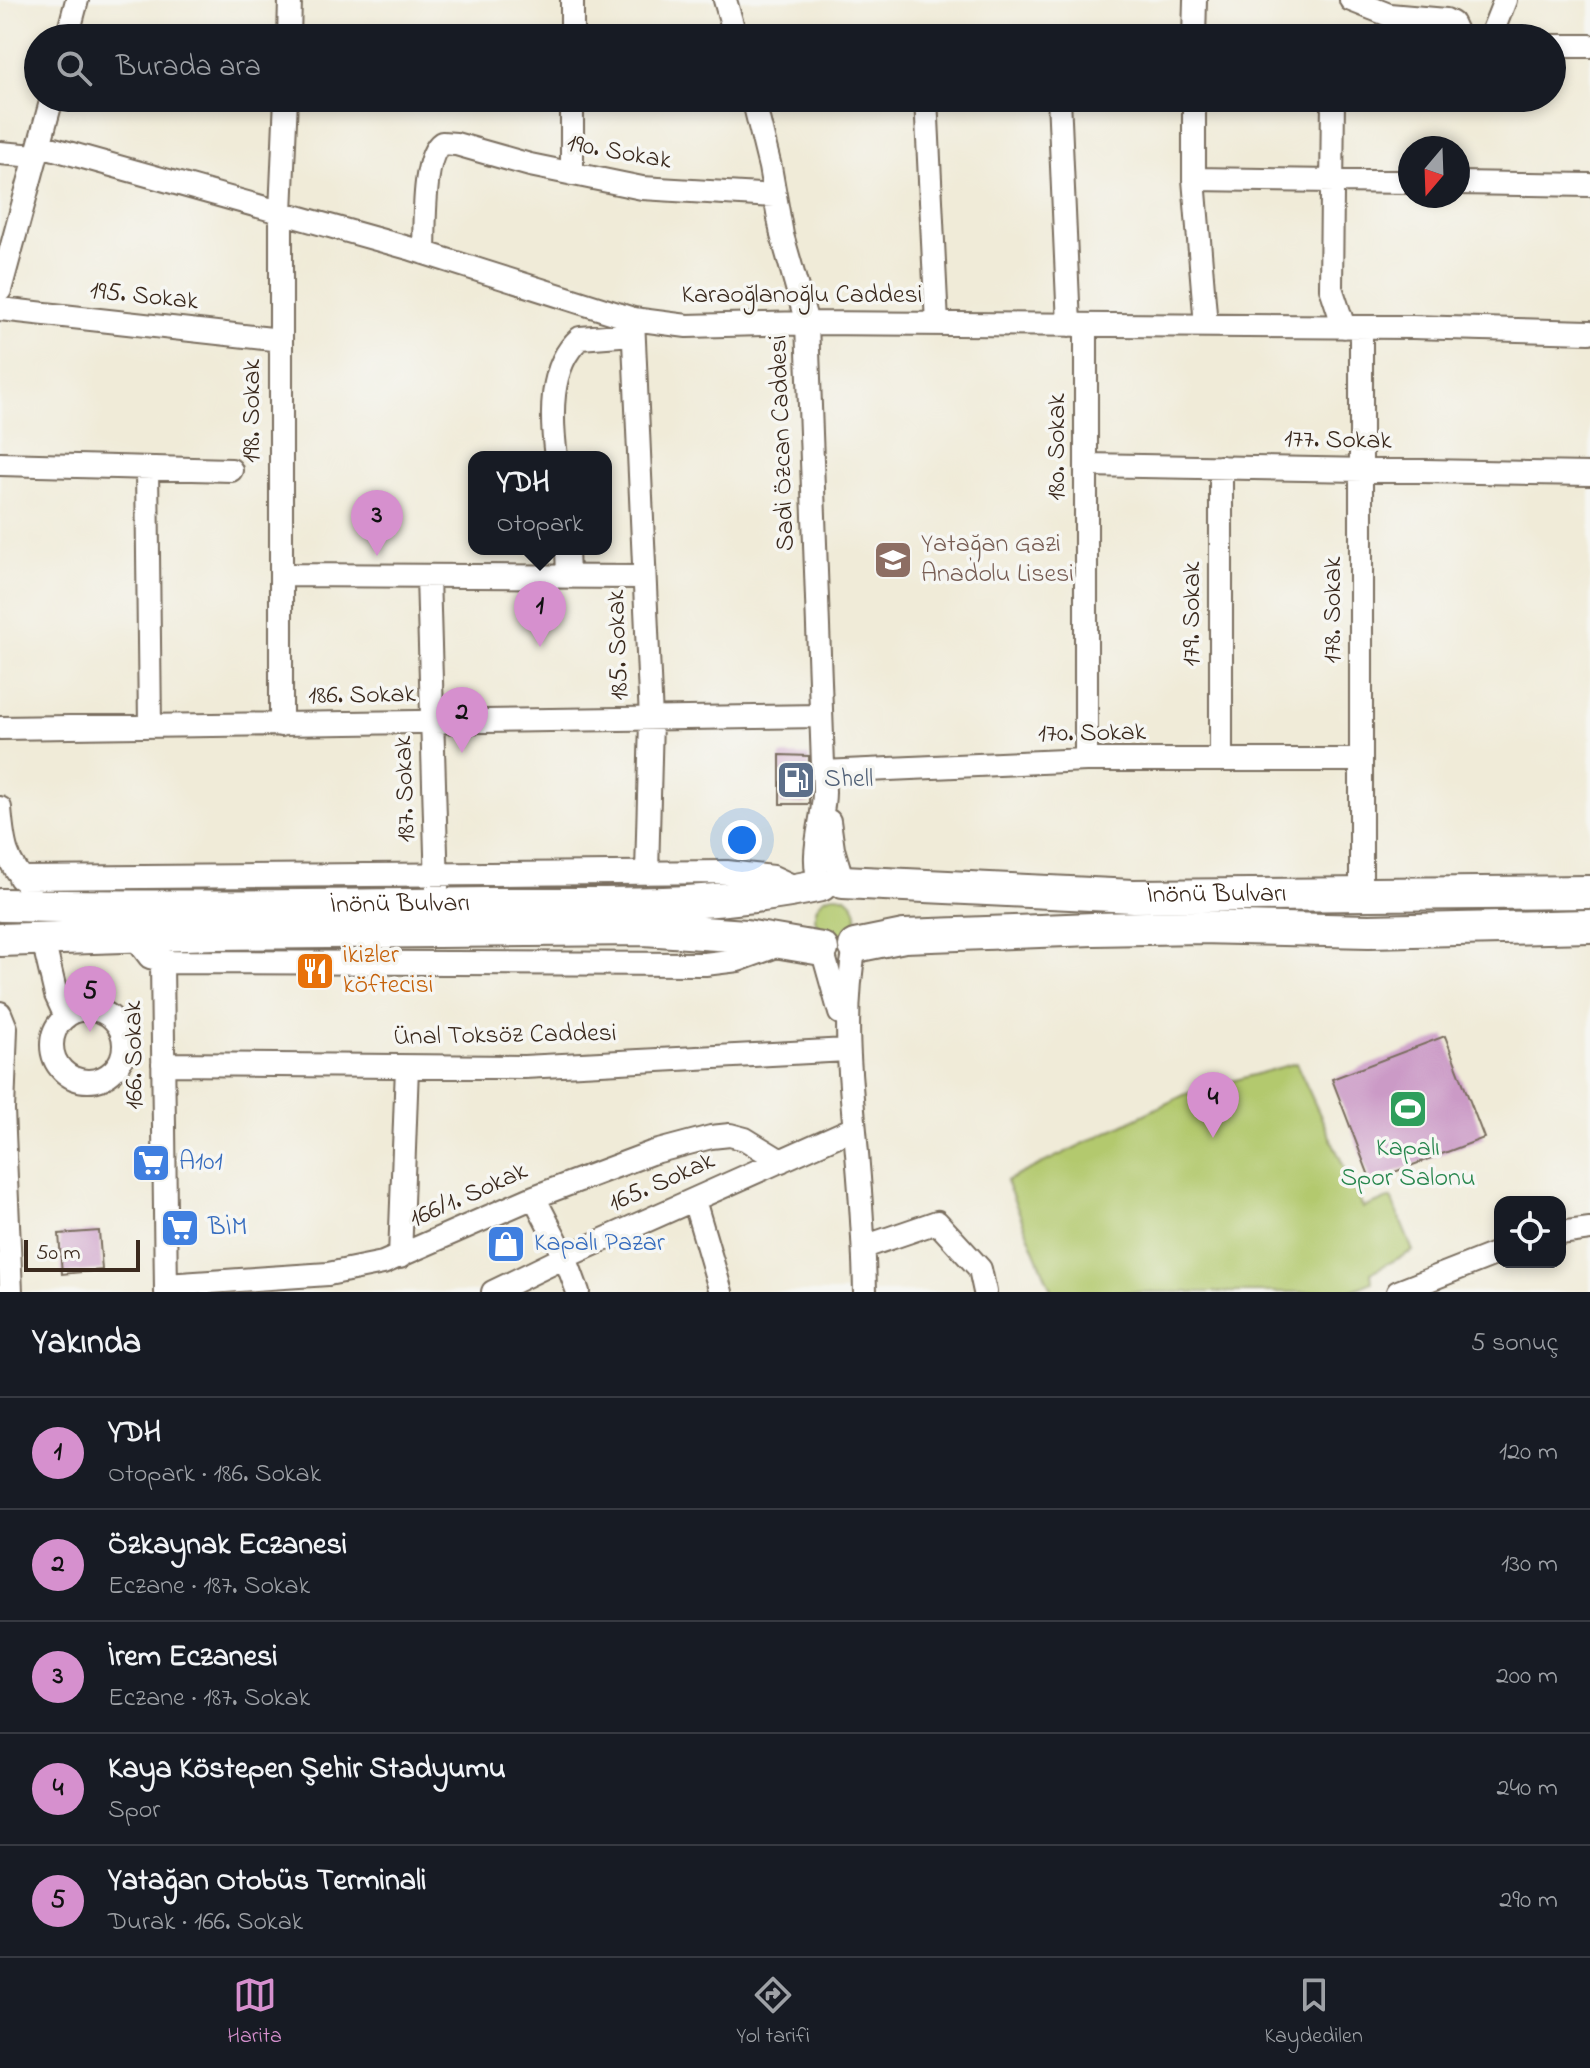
<!DOCTYPE html>
<html lang="tr">
<meta charset="utf-8">
<style>
body{margin:0;font-family:"Indie Flower",sans-serif;background:#20242c;color:#f1f3f6}
.controls{position:absolute;right:24px;bottom:24px;display:grid;overflow:hidden;border-radius:16px;box-shadow:0 4px 12px #0003}
.controls button{width:72px;height:72px;display:grid;place-items:center;padding:0;border:0;border-bottom:2px solid #363941;background:#171b24;color:#f1f3f6;font:40px sans-serif}
.compass{position:absolute;left:1398px;top:136px;width:72px;height:72px;border-radius:50%;background:#171b24;box-shadow:0 4px 12px #0003;rotate:199deg}
.scale{position:absolute;left:24px;bottom:20px;width:116px;box-sizing:border-box;padding-left:8px;border:4px solid #3b2a1e;border-top:0;font-size:22px;line-height:28px;white-space:nowrap;color:#3b2a1e;-webkit-text-stroke:6px #f6f6f2;paint-order:stroke}
.you{position:absolute;left:742px;top:840px;width:28px;height:28px;margin:-20px;border:6px solid #fff;border-radius:50%;background:#1a73e8;box-shadow:0 0 0 12px #1a73e833}
.badge{display:grid;place-items:center;width:52px;height:52px;border-radius:50%;background:#d690ce;color:#111;font-size:26px;font-weight:700}
.pin{position:absolute;translate:-50% -66px;filter:drop-shadow(0 2px 4px #0008)}
.pin::after{content:'';position:absolute;top:42px;width:28px;height:24px;background:inherit;clip-path:polygon(0 0,100% 0,50% 100%)}
.popup{position:absolute;left:468px;top:451px;width:144px;height:104px;box-sizing:border-box;display:grid;place-content:center;border-radius:16px;background:#171b24;filter:drop-shadow(0 2px 6px #0005);font-size:26px;white-space:nowrap;color:#9ea1a6}
.popup b{font-size:30px;color:#f1f3f6}
.popup::after{content:'';position:absolute;left:50%;top:100%;margin-left:-16px;border:16px solid transparent;border-top-color:#171b24}
.list{margin:0;padding:0;list-style:none}
h2{display:flex;justify-content:space-between;align-items:center;height:104px;margin:0;padding:0 32px;font-size:34px}
h2 small{font-size:26px;font-weight:400;color:#9ea1a6}
.list li{display:grid;grid-template-columns:52px 1fr auto;gap:24px;align-items:center;box-sizing:border-box;height:112px;padding:0 32px;border-top:2px solid #363941}
.list b{display:block;font-size:30px;white-space:nowrap}
.list p{margin:0;font-size:26px;white-space:nowrap;color:#9ea1a6}
.list em{font-size:26px;font-style:normal;color:#9ea1a6}
.icon{flex:none;width:44px;height:44px;fill:none;stroke:currentColor;stroke-width:2;stroke-linecap:round;stroke-linejoin:round}
.map{position:relative;flex:none;width:1590px;height:1292px;overflow:hidden}
.search{position:absolute;background:#171b24;box-shadow:0 4px 12px #0003;left:24px;right:24px;top:24px;height:88px;display:flex;align-items:center;gap:20px;box-sizing:border-box;padding:0 28px;border-radius:44px;color:#9ea1a6;font-size:30px}
.sheet{height:664px;background:#171b24}
nav{display:flex;justify-content:space-around;align-items:center;box-sizing:border-box;height:112px;border-top:2px solid #363941;background:#171b24;font-size:22px;color:#9ea1a6}
nav a{display:grid;justify-items:center;gap:4px}
nav .on{color:#d690ce}
.map>svg:first-child{display:block}
.green{fill:#b3c96e;stroke:#777a46;stroke-width:2}
.building{fill:#cb9ac6}
.lines{fill:none;stroke-linecap:round;stroke-linejoin:round}
.minor-casing{stroke:#7a6e5f;stroke-width:26}
.highway-casing{stroke:#7a6e5f;stroke-width:36}
.minor{stroke:#fff;stroke-width:22}
.highway{stroke:#fff;stroke-width:32}
.labels{text-anchor:middle;dominant-baseline:central;stroke-width:7;stroke-linejoin:round;paint-order:stroke}
.street-label{font-size:26px;fill:#3b2a1e;stroke:#f6f6f2}
.education-label{font-size:26px;fill:#785e54;stroke:#f6f6f2;text-anchor:start}
.service-label{font-size:26px;fill:#4e5e75;stroke:#f6f6f2;text-anchor:start}
.food-label{font-size:26px;fill:#c56008;stroke:#f6f6f2;text-anchor:start}
.leisure-label{font-size:26px;fill:#27864d;stroke:#f6f6f2}
.shop-label{font-size:26px;fill:#366cbe;stroke:#f6f6f2;text-anchor:start}
</style>
<div class="map">
<svg width="1590" height="1292" viewBox="0 0 1590 1292">
<rect width="100%" height="100%" fill="#f6f6f2"/>
<filter id="ink" filterUnits="userSpaceOnUse"><feTurbulence type="fractalNoise" baseFrequency=".0125" numOctaves="2"/><feDisplacementMap in="SourceGraphic" scale="16" xChannelSelector="R" yChannelSelector="G"/><feConvolveMatrix kernelMatrix="1 2 1 2 8 2 1 2 1" color-interpolation-filters="sRGB"/></filter>
<filter id="wash" filterUnits="userSpaceOnUse"><feTurbulence type="fractalNoise" baseFrequency=".006" numOctaves="4" result="noise"/><feDisplacementMap in="SourceGraphic" scale="32" xChannelSelector="R" yChannelSelector="G"/><feGaussianBlur stdDeviation="1.8" result="paint"/><feColorMatrix in="noise" values="0 0 0 0 0 0 0 0 0 0 0 0 0 0 0 0 0 1.4 0 .05"/><feComposite in="paint" operator="in"/></filter>
<g filter="url(#wash)">
<rect width="100%" height="100%" fill="#f0ebd8"/>
<path class="green" d="M815 916a21 21 0 1 1 42 0a21 21 0 1 1-42 0Z
M1296,1063L1363,1208L1391,1198L1413,1251L1371,1272L1372,1282L1348,1292H1052L1006,1181L1186,1094Z"/>
<g id="blocks">
<path class="building" d="M780,755L809,756V804H780Z
M1445,1036L1484,1138L1371,1181L1332,1079Z
M99,1231L102,1270L62,1274L59,1234Z"/>
</g>
</g>
<g filter="url(#ink)">
<use href="#blocks" fill-opacity="0" stroke="#7a6e5f" stroke-width="2"/>
<g class="lines">
<g class="minor-casing">
<path id="minor" d="M572,0V38
M725,0L736,38
M1351,0L1389,15L1446,20L1452,23L1459,38
M67,38L77,0
M289,38L290,0
M1194,38L1195,0
M1490,38L1505,0
M1552,46H1590
M572,98V174
M753,98L770,167L782,235L807,323L824,792C824,821 808,857 821,885
M926,98L937,324
M1059,98L1069,325
M1194,98V179L1206,326
M1333,98L1331,288L1344,327
M40,145L412,249L633,319L687,326L807,323L1412,327L1590,332
M0,153L36,156
M1194,179L1410,182
M1458,183L1590,185
M424,253C425,228 422,156 442,143L456,144L530,165L642,188L775,196
M0,290L52,98
M0,309L281,340
M633,319L651,720L647,873
M1361,327V894
M556,457C551,419 548,366 580,338L633,334
M0,464L231,470
M1086,465L1590,474
M147,468L150,726
M567,549L568,576
M282,575L644,577
M428,576L437,888
M281,725V212L286,98
M0,728L821,716
M1086,760V325
M1221,760V467
M823,772L1086,760H1361
M0,808C3,842 4,860 29,887
M829,821L833,849L843,882
M20,878L727,872L773,877L799,889
M134,936L150,957L171,962L705,964L738,960L782,944
M43,940L56,995L66,1017
M855,946C843,1009 849,1068 855,1131C860,1185 864,1238 865,1292
M822,949L840,1013
M162,962L166,1292
M52 1045a36 36 0 1 1 72 0a36 36 0 1 1-72 0Z
M0,1013L6,1028L3,1110L11,1292
M163,1064L524,1067L847,1050
M534,1197L565,1257L578,1292
M694,1200L721,1292
M1560,1233L1590,1229
M864,1247L937,1222L980,1269L985,1292
M400,1257L407,1067
M166,1285L328,1274L383,1263L534,1197L651,1153L711,1137L730,1135L745,1139L781,1161
M493,1292L565,1257L854,1128
M1398,1292L1500,1252"/>
</g>
<g class="highway-casing">
<g id="highway">
<path id="s1" d="M843,882L1133,896L1590,892"/>
<path id="s2" d="M0,905C162,908 325,906 487,904C598,903 712,909 821,885"/>
<path d="M0,940L216,933L644,929L746,936L822,949"/>
<path d="M855,946L904,936L1093,929L1200,927L1369,931L1590,926"/>
</g>
</g>
<use href="#minor" class="minor"/>
<use href="#highway" class="highway"/>
</g>
</g>
<defs>
<g id="school-square" transform="scale(2)"><rect x="-9" y="-9" width="18" height="18" rx="4" fill="#8d6e63" stroke="#f6f6f2"/><path d="M0-5L7-2L0 1L-7-2ZM-4 1L0 2.5L4 1V4Q0 6-4 4Z" fill="#fff"/></g>
<g id="fuel-square" transform="scale(2)"><rect x="-9" y="-9" width="18" height="18" rx="4" fill="#5c6f8a" stroke="#f6f6f2"/><path d="M-5.5-6h7V0h2V4h1.3V-2.5L3-4.5l.8-.8L6-3V5H2.5V1h-1V6h-7ZM-4.2-4.7v3.2H.2V-4.7Z" fill="#fff"/></g>
<g id="restaurant-square" transform="scale(2)"><rect x="-9" y="-9" width="18" height="18" rx="4" fill="#e8710a" stroke="#f6f6f2"/><path d="M-5-6h1v4h1v-4h1v4h1v-4h1v5L-1.5 .5V6h-2V.5L-5-1ZM5-6V6H3V1.5H1.5Q1.5-4 5-6Z" fill="#fff"/></g>
<g id="stadium-square" transform="scale(2)"><rect x="-9" y="-9" width="18" height="18" rx="4" fill="#2e9e5b" stroke="#f6f6f2"/><path d="M0-5a6.5 5 0 1 0 0 10a6.5 5 0 1 0 0-10ZM-3.5-1.8h7v3.6h-7Z" fill="#fff"/></g>
<g id="supermarket-square" transform="scale(2)"><rect x="-9" y="-9" width="18" height="18" rx="4" fill="#3f7fe0" stroke="#f6f6f2"/><path d="M-6-5.5h2.5l.6 2H6L4.5 2H-2.5L-4.4-4H-6ZM-1.5 3.2a1.3 1.3 0 1 0 .1 0ZM3 3.2a1.3 1.3 0 1 0 .1 0Z" fill="#fff"/></g>
<g id="shop-square" transform="scale(2)"><rect x="-9" y="-9" width="18" height="18" rx="4" fill="#3f7fe0" stroke="#f6f6f2"/><path d="M-5-2.5h2.3a2.7 3.5 0 0 1 5.4 0H5L5.5 6h-11ZM-1.5-2.5h3a1.5 2.3 0 0 0-3 0Z" fill="#fff"/></g>
</defs>
<g fill-rule="evenodd">
<use href="#school-square" x="893" y="560"/>
<use href="#fuel-square" x="796" y="780"/>
<use href="#restaurant-square" x="315" y="971"/>
<use href="#stadium-square" x="1408" y="1109"/>
<use href="#supermarket-square" x="151" y="1163"/>
<use href="#supermarket-square" x="180" y="1228"/>
<use href="#shop-square" x="506" y="1244"/>
</g>
<g class="labels">
<g class="street-label">
<text transform="translate(619 153) rotate(10)">190. Sokak</text>
<text x="802" y="296">Karaoğlanoğlu Caddesi</text>
<text transform="translate(144 297) rotate(6)">195. Sokak</text>
<text transform="translate(253 411) rotate(-90)">198. Sokak</text>
<text transform="translate(1338 441) rotate(1)">177. Sokak</text>
<text transform="translate(783 443) rotate(-92)">Sadi Özcan Caddesi</text>
<text transform="translate(1058 447) rotate(-90)">180. Sokak</text>
<text transform="translate(1334 610) rotate(-90)">178. Sokak</text>
<text transform="translate(1193 614) rotate(-90)">179. Sokak</text>
<text transform="translate(619 645) rotate(-92)">185. Sokak</text>
<text transform="translate(362 696) rotate(-1)">186. Sokak</text>
<text transform="translate(1092 734) rotate(-1)">170. Sokak</text>
<text transform="translate(406 789) rotate(-92)">187. Sokak</text>
<text stroke="none"><textPath href="#s1" startOffset="374">İnönü Bulvarı</textPath></text>
<text stroke="none"><textPath href="#s2" startOffset="400">İnönü Bulvarı</textPath></text>
<text transform="translate(505 1036) rotate(-1)">Ünal Toksöz Caddesi</text>
<text transform="translate(135 1055) rotate(-91)">166. Sokak</text>
<text transform="translate(662 1183) rotate(-24)">165. Sokak</text>
<text transform="translate(469 1196) rotate(-24)">166/1. Sokak</text>
</g>
<g class="education-label">
<text x="921" y="545">Yatağan Gazi<tspan x="921" dy="30">Anadolu Lisesi</tspan></text>
</g>
<g class="service-label">
<text x="824" y="780">Shell</text>
</g>
<g class="food-label">
<text x="343" y="956">ikizler<tspan x="343" dy="30">köftecisi</tspan></text>
</g>
<g class="leisure-label">
<text x="1408" y="1149">Kapalı<tspan x="1408" dy="30">Spor Salonu</tspan></text>
</g>
<g class="shop-label">
<text x="179" y="1163">A101</text>
<text x="208" y="1228">BİM</text>
<text x="534" y="1244">Kapalı Pazar</text>
</g>
</g>
</svg>
<div class="controls">
<button><svg class="icon" aria-label="locate" viewBox="0 0 24 24"><circle cx="12" cy="12" r="6"/><path d="M12 2v4M12 18v4M2 12h4M18 12h4"/></svg></button>
</div>
<svg class="compass" viewBox="-18 -18 36 36"><path d="M0-13l5 13h-10z" fill="#e53935"/><path d="M0 13l5-13h-10z" fill="#9ea1a6"/></svg>
<div class="scale">50 m</div>
<div class="you"></div>
<div class="pin badge" style="left:540px;top:647px">1</div>
<div class="popup"><b>YDH</b>Otopark</div>
<div class="pin badge" style="left:462px;top:753px">2</div>
<div class="pin badge" style="left:377px;top:556px">3</div>
<div class="pin badge" style="left:1213px;top:1138px">4</div>
<div class="pin badge" style="left:90px;top:1032px">5</div>
<div class="search"><svg class="icon" aria-label="search" viewBox="0 0 24 24"><circle cx="10" cy="10" r="6"/><path d="M15 15l6 6"/></svg>Burada ara</div>
</div>
<section class="sheet">
<h2>Yakında<small>5 sonuç</small></h2>
<ul class="list">
<li><span class="badge">1</span><div><b>YDH</b><p>Otopark · 186. Sokak</p></div><em>120 m</em></li>
<li><span class="badge">2</span><div><b>Özkaynak Eczanesi</b><p>Eczane · 187. Sokak</p></div><em>130 m</em></li>
<li><span class="badge">3</span><div><b>İrem Eczanesi</b><p>Eczane · 187. Sokak</p></div><em>200 m</em></li>
<li><span class="badge">4</span><div><b>Kaya Köstepen Şehir Stadyumu</b><p>Spor</p></div><em>240 m</em></li>
<li><span class="badge">5</span><div><b>Yatağan Otobüs Terminali</b><p>Durak · 166. Sokak</p></div><em>290 m</em></li>
</ul>
</section>
<nav>
<a class="on"><svg class="icon" aria-label="map" viewBox="0 0 24 24"><path d="M3 6l6-2 6 2 6-2v14l-6 2-6-2-6 2zM9 4v14M15 6v14"/></svg>Harita</a>
<a><svg class="icon" aria-label="directions" viewBox="0 0 24 24"><path d="M12 3l9 9-9 9-9-9zM9 14v-3h6M13 9l2 2-2 2"/></svg>Yol tarifi</a>
<a><svg class="icon" aria-label="saved" viewBox="0 0 24 24"><path d="M7 4h10v16l-5-4-5 4z"/></svg>Kaydedilen</a>
</nav>
